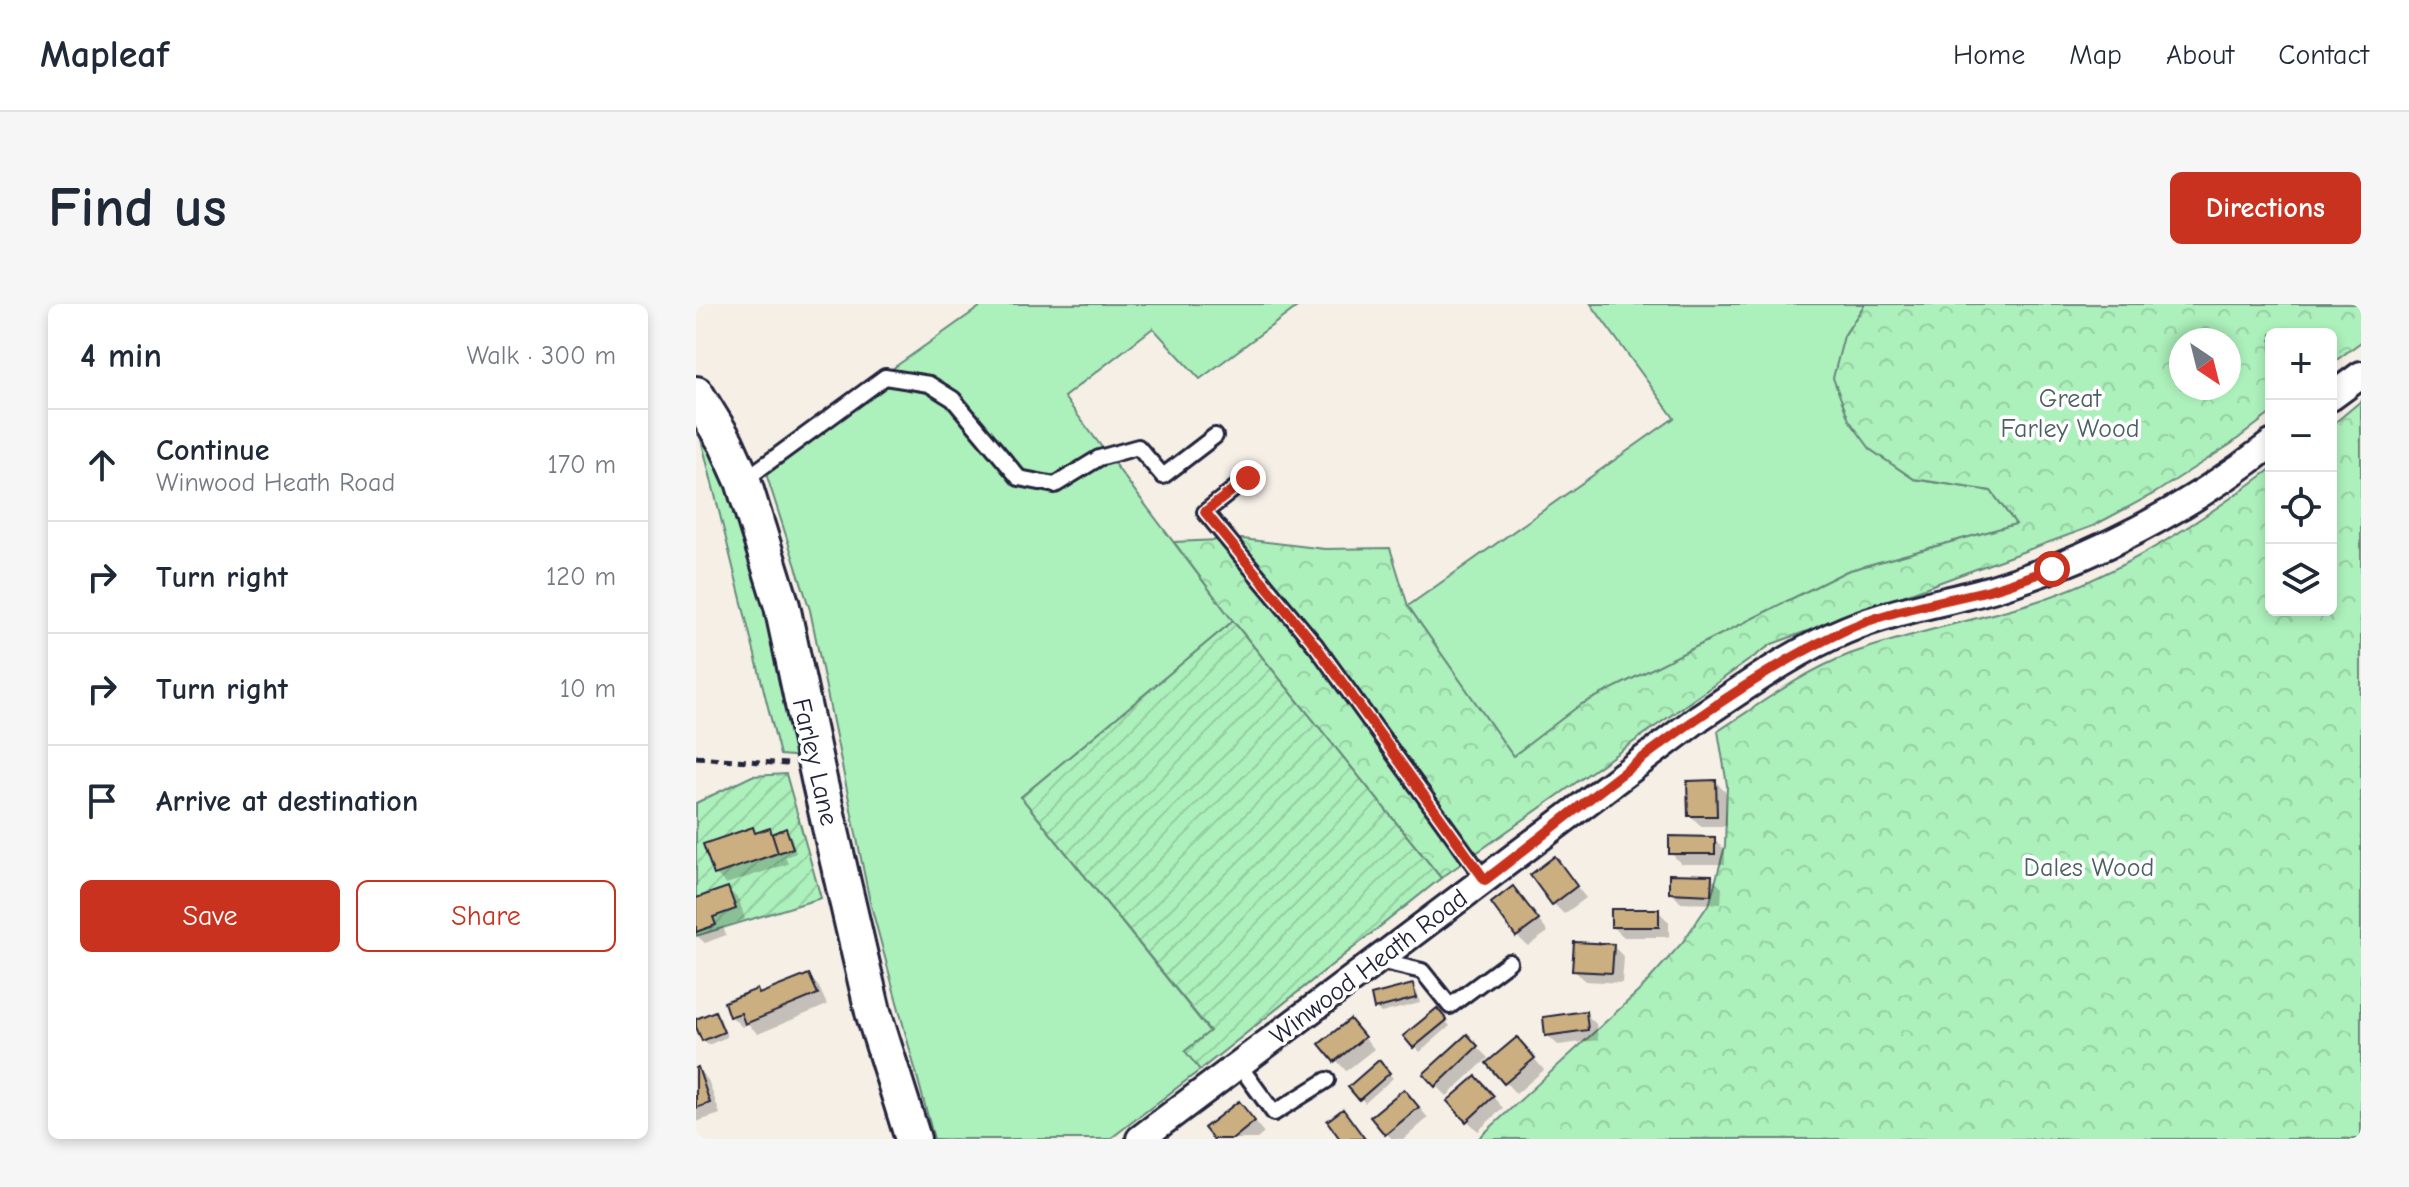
<!DOCTYPE html>
<meta charset="utf-8">
<style>
body{margin:0;font-family:"Comic Neue",sans-serif;background:#f6f6f7;color:#1f2937}
.controls{position:absolute;right:24px;top:24px;display:grid;overflow:hidden;border-radius:12px;box-shadow:0 4px 12px #0003}
.controls button{width:72px;height:72px;display:grid;place-items:center;padding:0;border:0;border-bottom:2px solid #e0e1e3;background:#fff;color:#1f2937;font:40px sans-serif}
.compass{position:absolute;left:1473px;top:24px;width:72px;height:72px;border-radius:50%;background:#fff;box-shadow:0 4px 12px #0003;rotate:145deg}
.stop{position:absolute;width:24px;height:24px;margin:-18px;border:6px solid #c8321e;border-radius:50%;background:#fff}
.stop.end{background:#c8321e;border-color:#fff;box-shadow:0 2px 8px #0008}
.list{margin:0;padding:0;list-style:none}
h2{display:flex;justify-content:space-between;align-items:center;height:104px;margin:0;padding:0 32px;font-size:34px}
h2 small{font-size:26px;font-weight:400;color:#747a83}
.list li{display:grid;grid-template-columns:52px 1fr auto;gap:24px;align-items:center;box-sizing:border-box;height:112px;padding:0 32px;border-top:2px solid #e0e1e3}
.list b{display:block;font-size:30px;white-space:nowrap}
.list p{margin:0;font-size:26px;white-space:nowrap;color:#747a83}
.list em{font-size:26px;font-style:normal;color:#747a83}
.actions{display:flex;gap:16px;padding:24px 32px}
.actions a{flex:1;padding:18px 0;border:2px solid #c8321e;border-radius:12px;text-align:center;font-size:28px;color:#c8321e}
.actions .main{background:#c8321e;color:#fff}
.icon{flex:none;width:44px;height:44px;fill:none;stroke:currentColor;stroke-width:2;stroke-linecap:round;stroke-linejoin:round}
.map{position:relative;flex:none;width:1665px;height:835px;overflow:hidden;border-radius:12px}
header{display:flex;align-items:center;gap:48px;box-sizing:border-box;height:112px;padding:0 40px;background:#fff;border-bottom:2px solid #e0e1e3}
header strong{font-size:38px}
nav{display:flex;gap:44px;margin-inline-start:auto;font-size:28px}
.intro{display:flex;align-items:center;justify-content:space-between;box-sizing:border-box;height:192px;padding:0 48px}
h1{margin:0;font-size:56px}
.button{padding:20px 36px;border-radius:12px;background:#c8321e;color:#fff;font-size:28px;font-weight:700}
main{display:flex;gap:48px;padding:0 48px}
aside{flex:1;background:#fff;border-radius:12px;box-shadow:0 4px 12px #0003}
.map>svg:first-child{display:block}
.grass{fill:#acf0bb;stroke:#67897b;stroke-width:2}
.forest{fill:url(#forest-crowns);stroke:#67897b;stroke-width:2;fill-rule:evenodd}
.garden{fill:url(#garden-furrows);stroke:#67897b;stroke-width:2}
.shadow{fill:#0003}
.building{fill:#cbaf80;stroke:#22223b;stroke-width:2}
.lines{fill:none;stroke-linecap:round;stroke-linejoin:round}
.service-casing{stroke:#22223b;stroke-width:20}
.minor-casing{stroke:#22223b;stroke-width:32}
.tertiary-casing{stroke:#22223b;stroke-width:40}
.path{stroke:#22223b;stroke-width:5;stroke-dasharray:8 6;stroke-linecap:butt}
.service{stroke:#fff;stroke-width:14}
.minor{stroke:#fff;stroke-width:26}
.tertiary{stroke:#fff;stroke-width:34}
.route{stroke:#c8321e;stroke-width:10}
.labels{text-anchor:middle;dominant-baseline:central;stroke-width:7;stroke-linejoin:round;paint-order:stroke}
.park-label{font-size:26px;fill:#4b6061;stroke:#fff}
.street-label{font-size:26px;fill:#22223b;stroke:#fff}
</style>
<header>
<strong>Mapleaf</strong>
<nav><a>Home</a><a>Map</a><a>About</a><a>Contact</a></nav>
</header>
<div class="intro"><h1>Find us</h1><a class="button">Directions</a></div>
<main>
<aside>
<h2>4 min<small>Walk · 300 m</small></h2>
<ul class="list">
<li><svg class="icon" aria-label="ahead" viewBox="0 0 24 24"><path d="M12 20V5M6 11l6-6 6 6"/></svg><div><b>Continue</b><p>Winwood Heath Road</p></div><em>170 m</em></li>
<li><svg class="icon" aria-label="right" viewBox="0 0 24 24"><path d="M7 20v-9h11M14 6l5 5-5 5"/></svg><div><b>Turn right</b></div><em>120 m</em></li>
<li><svg class="icon" aria-label="right" viewBox="0 0 24 24"><path d="M7 20v-9h11M14 6l5 5-5 5"/></svg><div><b>Turn right</b></div><em>10 m</em></li>
<li><svg class="icon" aria-label="arrive" viewBox="0 0 24 24"><path d="M6 21V4h12l-3 4 3 4H6"/></svg><div><b>Arrive at destination</b></div></li>
</ul>
<div class="actions"><a class="main">Save</a><a>Share</a></div>
</aside>
<div class="map">
<svg width="1665" height="835" viewBox="0 0 1665 835">
<defs>
<pattern id="forest-crowns" width="20" height="18" patternUnits="userSpaceOnUse" patternTransform="scale(2)"><rect width="20" height="18" fill="#acf0bb"/><path d="M2 6a3 3 0 1 1 6 0M12 15a3 3 0 1 1 6 0" fill="none" stroke="#94cea2"/></pattern>
<pattern id="garden-furrows" width="10" height="10" patternUnits="userSpaceOnUse" patternTransform="scale(2)"><rect width="10" height="10" fill="#acf0bb"/><path d="M-1 1l2-2M0 10L10 0M9 11l2-2" fill="none" stroke="#94cea2"/></pattern>
</defs>
<rect width="100%" height="100%" fill="#f5efe6"/>
<filter id="ink" filterUnits="userSpaceOnUse"><feTurbulence type="fractalNoise" baseFrequency=".0125" numOctaves="2"/><feDisplacementMap in="SourceGraphic" scale="16" xChannelSelector="R" yChannelSelector="G"/><feConvolveMatrix kernelMatrix="1 2 1 2 8 2 1 2 1" color-interpolation-filters="sRGB"/></filter>
<g filter="url(#ink)">
<path class="grass" d="M288,0H605L504,75L457,24L368,93L537,317L325,493L514,728L490,747L504,766L414,835H238L174,598L114,306L66,157Z
M895,0H1169L1148,32L1175,146L1218,175L1295,187L1320,220L1151,267L884,401L817,453L712,302L978,114Z
M5,135L22,141L40,187L108,453L84,451Z"/>
<path class="forest" d="M1169,0H1665V38L1635,60V30H1575V109L1535,140L1459,189L1397,222L1076,340L745,574L537,317L478,238L547,235L629,245L694,244L712,302L817,452L884,401L1151,267L1320,220L1295,187L1218,175L1175,146L1153,116L1137,74L1148,32ZM1485,36H1533V84H1485Z
M1665,97V835H782L943,687L986,639L1014,598L1029,542L1031,481L1022,427C1064,400 1107,368 1154,350C1217,327 1284,316 1348,295C1431,266 1505,217 1575,165V306H1635V122Z"/>
<path class="garden" d="M537,317L745,574L504,766L489,747L514,727L325,493Z
M90,470L125,594L0,632V499L56,472Z"/>
<path class="shadow" d="M1020,478L1030,489L1031,522H1005L994,511Z
M57,525L61,530L73,526L78,531L90,527L95,531L100,549L89,553L92,560L30,580L20,570Z
M1018,535L1029,546V560H985L975,549Z
M859,555L890,594L868,610L858,600Z
M1015,573L1026,584L1025,600L985,599L975,588Z
M32,585L43,596L49,615L27,623L30,631L9,639L0,631V596Z
M817,585L852,628L832,642L821,632Z
M962,607L973,618V633H928L917,623Z
M917,642L928,653L926,679L889,677L878,666Z
M113,672L123,683L131,701L62,730L52,720L46,723L35,712L61,688L65,691Z
M716,683L721,688L724,699L685,709L680,704Z
M19,709L24,714L31,733L12,741L7,736L0,717Z
M889,709L900,720L902,736L862,741L851,731Z
M745,711L754,722L724,748L710,732Z
M664,728L678,745L650,767L626,740Z
M771,733L792,754L751,792L730,771Z
M831,746L848,766L820,790L793,759Z
M683,759L697,774L669,799L655,783Z
M2,765L12,776L24,810L0,818Z
M790,785L807,804L782,827L771,816Z
M719,798L732,814L708,835H696L677,814Z
M553,810L568,829L561,835H520Z"/>
<path class="building" d="M1020,476L1021,512H992L991,477Z
M57,523L59,529L74,524L82,549L18,571L7,540Z
M90,524L97,544L82,549L76,530Z
M973,532L1019,533V550H973Z
M859,552L881,582L856,601L834,571Z
M973,570L1016,571L1015,591L973,589Z
M817,582L843,616L820,633L795,599Z
M32,583L40,605L17,613L20,621L0,628V594Z
M915,605H963V623H915Z
M878,638L918,640L916,669L876,667Z
M113,670L122,690L49,720L45,709L33,713L28,698L61,685L63,690Z
M717,680L720,694L678,705L675,691Z
M741,704L751,716L717,744L707,732Z
M19,707L28,728L6,737L0,723V715Z
M890,707L892,726L849,732L847,713Z
M654,715L669,733L638,758L623,740Z
M771,730L782,742L739,783L727,770Z
M821,733L839,754L808,780L790,759Z
M683,756L694,769L663,796L652,783Z
M2,763L14,799L0,804V764Z
M780,772L798,792L770,818L751,797Z
M708,785L723,803L689,831L674,813Z
M543,797L559,817L537,835H517L508,824Z
M647,805L669,835H644L631,817Z"/>
<g class="lines">
<g class="service-casing">
<path id="service" d="M552,174L509,208L620,342L789,576
M47,177L189,73L233,80L257,95L323,174L359,181L403,154L442,143L467,172L519,132
M683,657L726,667L754,702L813,658
M543,761L578,809L631,776"/>
</g>
<g class="minor-casing">
<path id="minor" d="M1635,93L1665,71
M444,835L1004,413C1051,382 1099,347 1150,326C1198,306 1248,299 1296,285C1397,255 1493,204 1575,140"/>
</g>
<g class="tertiary-casing">
<path id="tertiary" d="M0,90L30,139L47,177L86,302L124,480L177,708L217,835"/>
</g>
<path class="path" d="M0,453L91,460"/>
<use href="#service" class="service"/>
<use href="#minor" class="minor"/>
<use href="#tertiary" class="tertiary"/>
</g>
</g>
<g class="lines" filter="url(#ink)">
<path class="route" d="M552,174L509,208L620,342L789,576C902,490 1019,388 1147,327C1193,306 1245,298 1293,286C1314,280 1335,272 1356,265"/>
</g>
<g class="labels">
<g class="park-label">
<text x="1374" y="95">Great<tspan x="1374" dy="30">Farley Wood</tspan></text>
<text x="1393" y="564">Dales Wood</text>
</g>
<g class="street-label">
<text transform="translate(119 458) rotate(77)">Farley Lane</text>
<text transform="translate(673 663) rotate(-37)">Winwood Heath Road</text>
</g>
</g>
</svg>
<div class="controls">
<button>+</button>
<button>−</button>
<button><svg class="icon" aria-label="locate" viewBox="0 0 24 24"><circle cx="12" cy="12" r="6"/><path d="M12 2v4M12 18v4M2 12h4M18 12h4"/></svg></button>
<button><svg class="icon" aria-label="layers" viewBox="0 0 24 24"><path d="M12 4l9 5-9 5-9-5zM3 14l9 5 9-5"/></svg></button>
</div>
<svg class="compass" viewBox="-18 -18 36 36"><path d="M0-13l5 13h-10z" fill="#e53935"/><path d="M0 13l5-13h-10z" fill="#747a83"/></svg>
<div class="stop" style="left:1356px;top:265px"></div>
<div class="stop end" style="left:552px;top:174px"></div>
</div>
</main>
